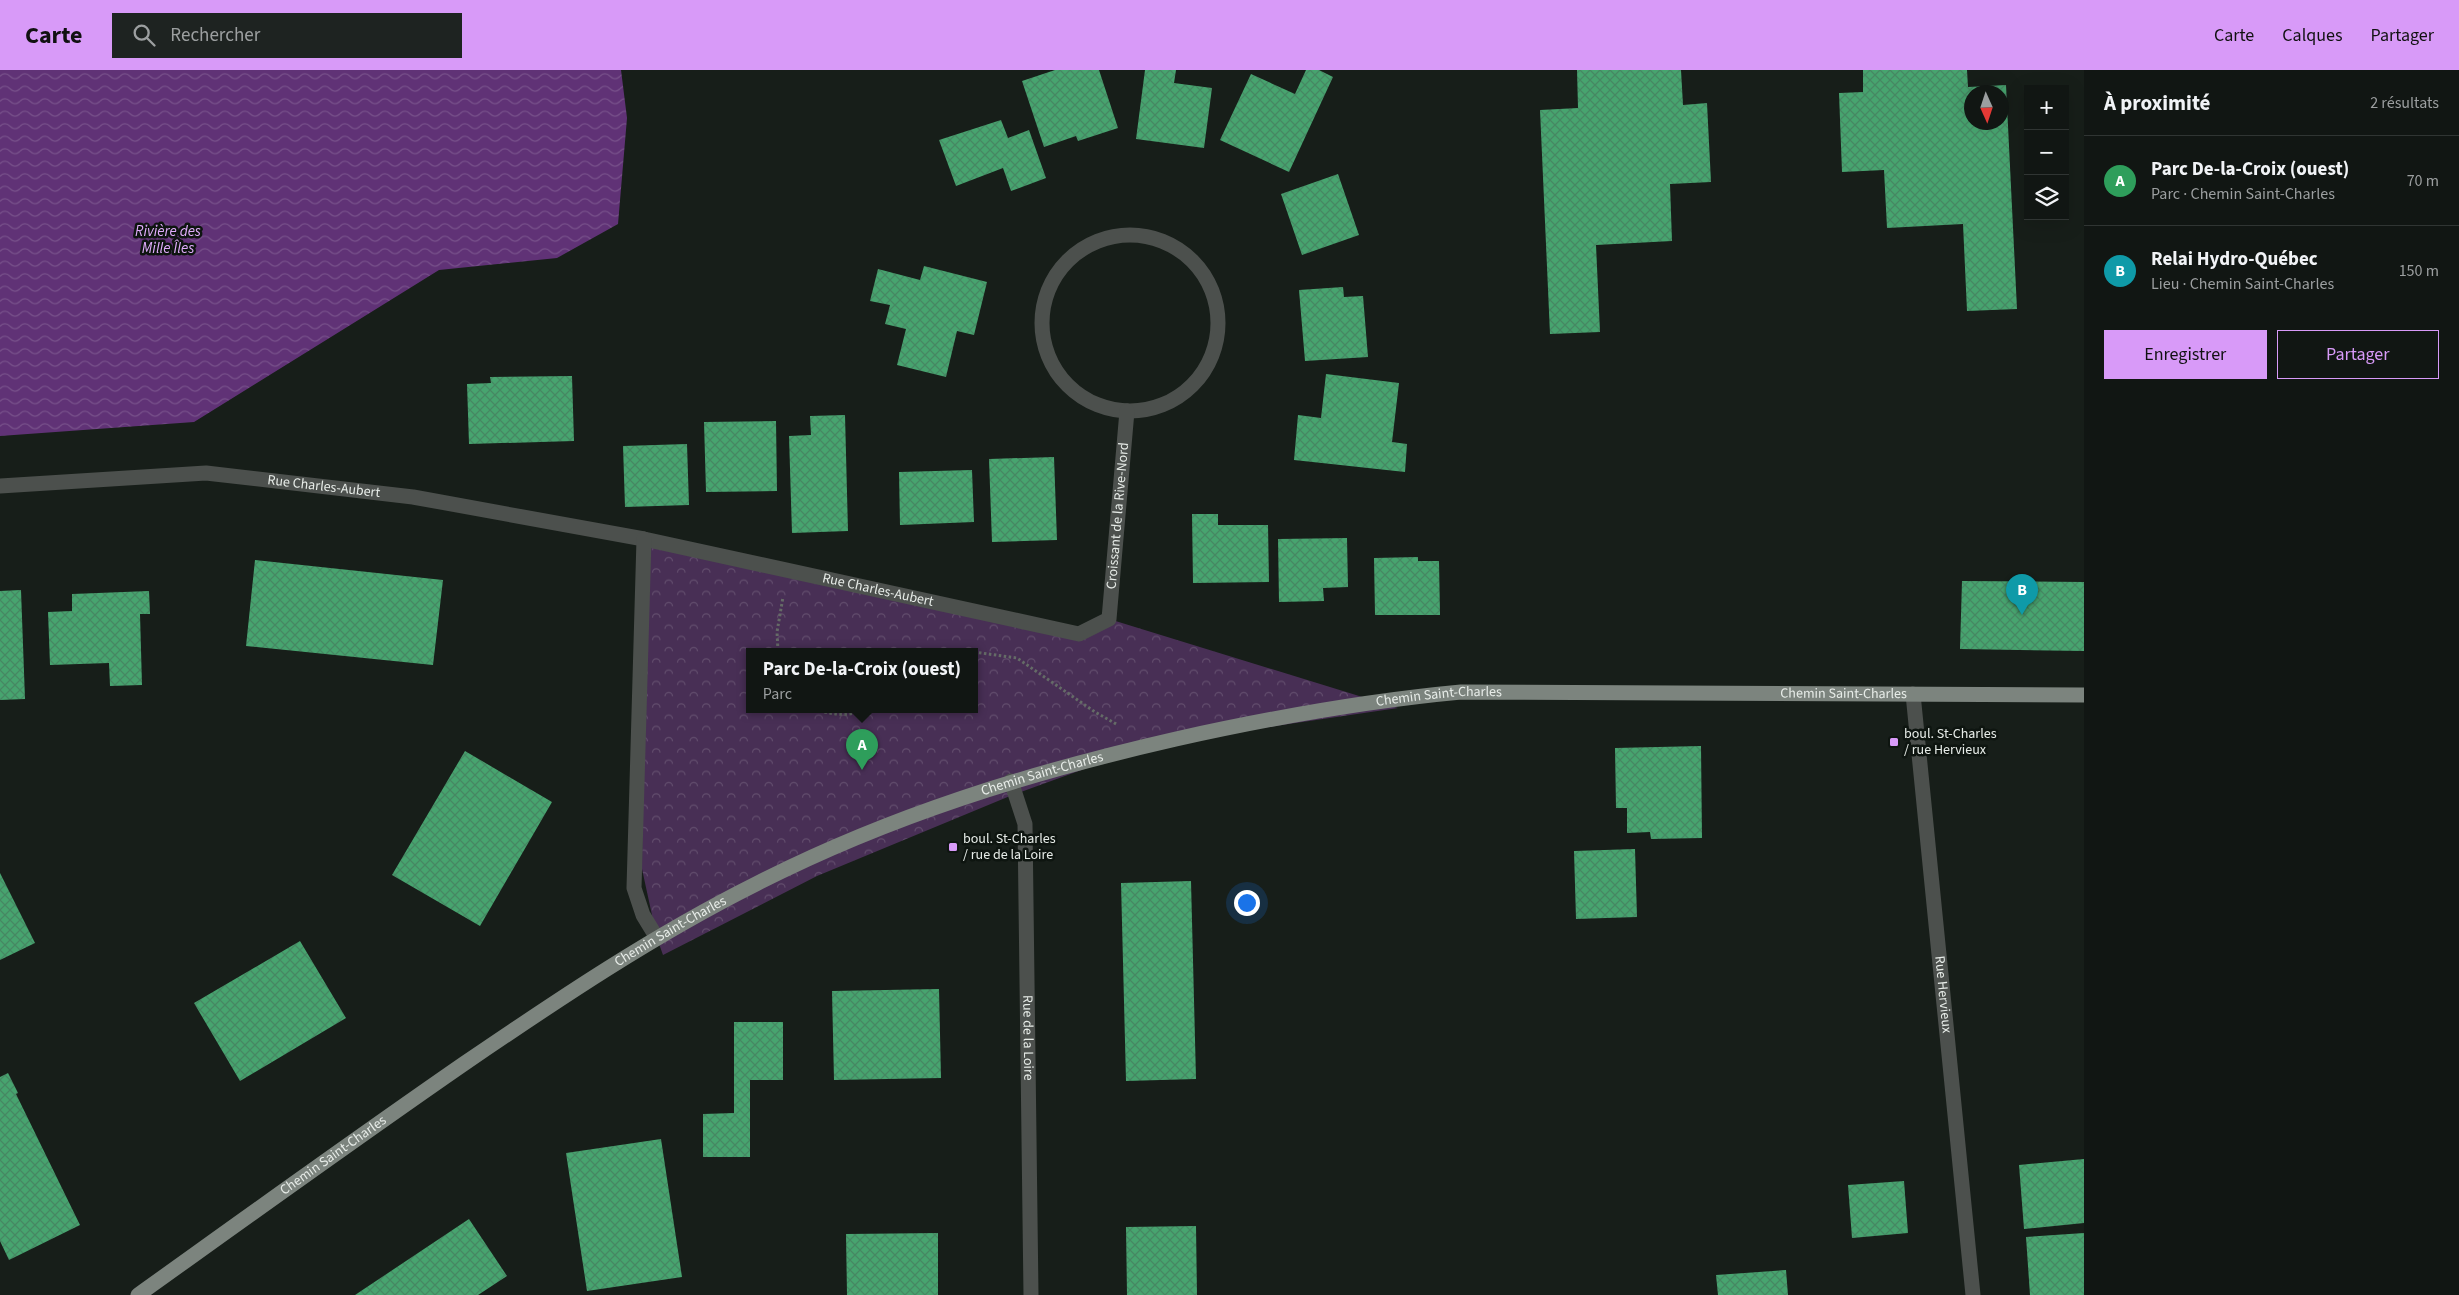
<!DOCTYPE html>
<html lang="fr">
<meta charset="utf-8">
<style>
body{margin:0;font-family:"Source Sans 3",sans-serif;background:#1e2321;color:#f1f3f6}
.controls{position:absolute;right:15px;top:15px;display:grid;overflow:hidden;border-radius:0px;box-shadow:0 5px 20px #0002}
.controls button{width:45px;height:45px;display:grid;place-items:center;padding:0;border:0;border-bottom:1px solid #303533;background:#111613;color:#f1f3f6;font:25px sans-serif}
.compass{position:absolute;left:1964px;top:15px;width:45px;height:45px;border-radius:50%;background:#111613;box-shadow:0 5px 20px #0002;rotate:177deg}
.you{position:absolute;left:1246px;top:832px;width:18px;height:18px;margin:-12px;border:4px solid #fff;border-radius:50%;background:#1a73e8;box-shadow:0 0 0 8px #1a73e833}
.badge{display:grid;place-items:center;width:32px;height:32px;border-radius:50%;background:#d89af8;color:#fff;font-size:16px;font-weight:700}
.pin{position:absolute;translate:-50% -41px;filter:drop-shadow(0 1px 2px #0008)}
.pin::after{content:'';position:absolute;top:26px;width:18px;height:15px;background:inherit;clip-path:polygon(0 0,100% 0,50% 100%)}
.popup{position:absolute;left:746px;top:578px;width:232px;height:65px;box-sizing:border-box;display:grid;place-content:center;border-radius:0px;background:#111613;filter:drop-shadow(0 1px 4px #0005);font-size:16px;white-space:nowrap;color:#9c9fa0}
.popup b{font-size:19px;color:#f1f3f6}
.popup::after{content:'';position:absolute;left:50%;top:100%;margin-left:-10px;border:10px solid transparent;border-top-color:#111613}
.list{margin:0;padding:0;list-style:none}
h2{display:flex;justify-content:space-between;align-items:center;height:65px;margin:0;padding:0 20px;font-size:21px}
h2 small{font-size:16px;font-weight:400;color:#9c9fa0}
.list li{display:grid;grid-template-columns:32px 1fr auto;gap:15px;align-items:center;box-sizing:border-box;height:90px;padding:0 20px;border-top:1px solid #303533}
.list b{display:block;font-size:19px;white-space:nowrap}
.list p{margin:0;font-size:16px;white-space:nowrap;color:#9c9fa0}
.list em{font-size:16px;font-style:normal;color:#9c9fa0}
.actions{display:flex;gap:10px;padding:15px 20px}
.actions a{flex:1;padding:11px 0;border:1px solid #d89af8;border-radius:0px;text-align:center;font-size:18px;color:#d89af8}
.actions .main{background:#d89af8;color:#111}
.icon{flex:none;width:28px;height:28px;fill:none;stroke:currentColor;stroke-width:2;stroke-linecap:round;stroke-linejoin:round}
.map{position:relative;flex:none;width:2084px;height:1225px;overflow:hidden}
header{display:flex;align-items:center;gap:30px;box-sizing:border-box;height:70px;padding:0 25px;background:#d89af8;color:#111}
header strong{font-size:24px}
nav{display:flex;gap:28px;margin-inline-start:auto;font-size:18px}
.search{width:350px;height:45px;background:#1e2321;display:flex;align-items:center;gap:12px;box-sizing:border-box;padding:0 18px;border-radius:0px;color:#9c9fa0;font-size:19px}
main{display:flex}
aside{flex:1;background:#111613}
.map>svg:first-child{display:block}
.forest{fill:url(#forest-crowns);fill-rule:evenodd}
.water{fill:url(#water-waves)}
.building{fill:url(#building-cross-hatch);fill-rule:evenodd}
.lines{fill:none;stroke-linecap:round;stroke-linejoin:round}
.path{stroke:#656b67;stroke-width:3;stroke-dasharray:2.5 2.5;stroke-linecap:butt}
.minor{stroke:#4c504d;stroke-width:15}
.major{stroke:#7c847e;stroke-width:15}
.poi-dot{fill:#d89af8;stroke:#0e1510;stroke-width:2}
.labels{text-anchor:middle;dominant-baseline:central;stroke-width:5;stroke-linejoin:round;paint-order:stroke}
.street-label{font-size:14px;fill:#e7ece8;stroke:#0e1510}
.poi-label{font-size:14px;fill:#e7ece8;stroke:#0e1510;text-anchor:start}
.water-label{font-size:15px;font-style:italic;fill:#e1adfc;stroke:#0e1510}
</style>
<header>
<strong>Carte</strong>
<div class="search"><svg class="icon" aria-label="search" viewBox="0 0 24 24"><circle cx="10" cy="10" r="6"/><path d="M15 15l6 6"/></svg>Rechercher</div>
<nav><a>Carte</a><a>Calques</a><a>Partager</a></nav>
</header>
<main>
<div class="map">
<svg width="2084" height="1225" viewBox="0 0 2084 1225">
<defs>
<pattern id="forest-crowns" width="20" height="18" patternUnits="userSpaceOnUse" patternTransform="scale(1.25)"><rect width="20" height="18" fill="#482f55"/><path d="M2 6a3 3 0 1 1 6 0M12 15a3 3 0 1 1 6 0" fill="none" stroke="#624d6d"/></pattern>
<pattern id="water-waves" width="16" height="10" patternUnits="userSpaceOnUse" patternTransform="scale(1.25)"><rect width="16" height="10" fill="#603276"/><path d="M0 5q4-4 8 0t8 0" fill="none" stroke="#77508a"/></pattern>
<pattern id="building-cross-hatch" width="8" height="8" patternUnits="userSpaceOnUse" patternTransform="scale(1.25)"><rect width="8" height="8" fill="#47a46f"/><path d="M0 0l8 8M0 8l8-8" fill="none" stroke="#468863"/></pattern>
</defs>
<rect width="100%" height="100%" fill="#171e19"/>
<path class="forest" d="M644,469L1079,564L1109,549L1398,638L1153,674L1010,726L817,806L663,885L657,868L642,799ZM750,581H974V639H750Z"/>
<path class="water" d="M0,0H621L627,48L618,154L557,188L439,200L194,352L0,366Z"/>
<path class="building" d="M1055,0H1099L1118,58L1078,71L1076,66L1044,77L1022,11Z
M1145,0H1176L1174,13L1212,18L1204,78L1136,69Z
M1306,0H1319L1333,7L1289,102L1220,70L1251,4L1295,24Z
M1577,0H1681L1683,35L1707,33L1711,112L1670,114L1672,171L1596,175L1600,262L1550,264L1540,40L1578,38Z
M1863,0H1967L1968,17L2006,15L2017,239L1967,241L1963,154L1887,158L1884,100L1842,102L1839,23L1863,22ZM1972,22H2002V52H1972Z
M1001,50L1008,68L1029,60L1046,108L1011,121L1003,98L956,116L939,70Z
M1338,104L1359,165L1302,185L1281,124Z
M924,196L987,212L974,265L957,261L946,307L897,295L906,259L885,254L890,235L870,231L878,199L920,210Z
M1343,217L1344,227L1363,226L1368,287L1305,291L1299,220Z
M1326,304L1399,313L1392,372L1407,374L1405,402L1294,390L1298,345L1321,348Z
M572,306L574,371L469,374L467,314L491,313L490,307Z
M845,345L848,461L792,463L789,366L811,365L810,346Z
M776,351L777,421L706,422L704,352Z
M687,374L689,435L625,437L623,376Z
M1054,387L1057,470L992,472L989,389Z
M972,400L974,452L900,455L899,402Z
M1192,444H1218V455H1268L1269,512L1193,513Z
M1347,468L1348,517L1323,518L1324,531L1279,532L1278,469Z
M1418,487V491H1439L1440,545H1375L1374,488Z
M255,490L443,510L433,595L246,576Z
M1962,511L2084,512V581L1960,579Z
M21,520L25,629L0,630V521Z
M149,521L150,544H140L142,615L110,616L109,593L50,595L48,542L72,541V524Z
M1701,676L1702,768L1651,769L1650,762L1627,763V738H1616L1615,678Z
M465,681L552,732L480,856L392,805Z
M1635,779L1637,847L1576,849L1574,781Z
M0,803L35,873L0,890Z
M1191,811L1196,1009L1126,1011L1121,813Z
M300,871L346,948L240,1011L194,933Z
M939,919L941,1008L834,1010L832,921Z
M734,952H783V1010H750V1087H703V1044L734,1043Z
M8,1003L18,1023L16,1024L80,1155L9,1190L0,1171V1007Z
M661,1069L682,1207L587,1221L566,1083Z
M2084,1089V1153L2024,1159L2019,1095Z
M1904,1111L1908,1163L1852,1168L1848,1115Z
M469,1149L507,1206L478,1225H355Z
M1196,1156L1197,1225H1127L1126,1157Z
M938,1163V1225H847L846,1164Z
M2084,1163V1225H2030L2026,1167Z
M1786,1200L1788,1225H1718L1716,1205Z"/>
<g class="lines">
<path class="path" d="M778,581L777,562L783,527
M962,581H969
M974,582L1017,588L1095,642L1118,655
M815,639C830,645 852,647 866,639"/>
<g class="minor">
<circle cx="1130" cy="253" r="88"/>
<path id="s1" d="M0,416L206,403L413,427L644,469L1079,564L1109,549L1127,341"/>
<path d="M644,469L634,818L643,845L657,868"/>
<path id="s2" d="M1913,624L1973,1225"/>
<path id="s3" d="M1011,711L1025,754L1031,1225"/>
</g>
<path class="major" id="s4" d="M138,1225C247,1147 355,1069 465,993C559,929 654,865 756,814C889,746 1031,702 1176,669C1270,648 1365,631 1461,622L2084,625"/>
</g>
<g class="poi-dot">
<rect x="1889" y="667" width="10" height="10" rx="2.5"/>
<rect x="948" y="772" width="10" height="10" rx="2.5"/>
</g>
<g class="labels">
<g class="street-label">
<text stroke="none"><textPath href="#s1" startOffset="325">Rue Charles-Aubert</textPath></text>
<text stroke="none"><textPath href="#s1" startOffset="1232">Croissant de la Rive-Nord</textPath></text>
<text stroke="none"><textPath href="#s1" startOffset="889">Rue Charles-Aubert</textPath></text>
<text stroke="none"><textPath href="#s4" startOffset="1860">Chemin Saint-Charles</textPath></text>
<text stroke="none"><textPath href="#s4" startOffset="1455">Chemin Saint-Charles</textPath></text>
<text stroke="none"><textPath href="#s4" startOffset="1050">Chemin Saint-Charles</textPath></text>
<text stroke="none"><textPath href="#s4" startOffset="645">Chemin Saint-Charles</textPath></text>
<text stroke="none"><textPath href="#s2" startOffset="302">Rue Hervieux</textPath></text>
<text stroke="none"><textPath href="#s3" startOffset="259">Rue de la Loire</textPath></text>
<text stroke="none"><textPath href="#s4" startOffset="240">Chemin Saint-Charles</textPath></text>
</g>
<g class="poi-label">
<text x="1904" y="664">boul. St-Charles<tspan x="1904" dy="16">/ rue Hervieux</tspan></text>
<text x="963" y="769">boul. St-Charles<tspan x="963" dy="16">/ rue de la Loire</tspan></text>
</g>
<g class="water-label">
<text x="168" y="161">Rivière des<tspan x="168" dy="17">Mille Îles</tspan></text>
</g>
</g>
</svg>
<div class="controls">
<button>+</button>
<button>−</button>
<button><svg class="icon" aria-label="layers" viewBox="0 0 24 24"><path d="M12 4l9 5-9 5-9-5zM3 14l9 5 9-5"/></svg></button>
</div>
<svg class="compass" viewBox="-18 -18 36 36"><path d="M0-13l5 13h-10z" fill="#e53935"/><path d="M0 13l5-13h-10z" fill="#9c9fa0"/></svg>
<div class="you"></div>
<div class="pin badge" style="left:862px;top:700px;background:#2e9e5b">A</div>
<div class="popup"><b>Parc De-la-Croix (ouest)</b>Parc</div>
<div class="pin badge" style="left:2022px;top:545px;background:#0f9aa8">B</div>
</div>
<aside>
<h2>À proximité<small>2 résultats</small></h2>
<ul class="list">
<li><span class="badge" style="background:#2e9e5b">A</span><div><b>Parc De-la-Croix (ouest)</b><p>Parc · Chemin Saint-Charles</p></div><em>70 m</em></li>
<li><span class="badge" style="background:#0f9aa8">B</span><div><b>Relai Hydro-Québec</b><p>Lieu · Chemin Saint-Charles</p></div><em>150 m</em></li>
</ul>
<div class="actions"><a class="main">Enregistrer</a><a>Partager</a></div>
</aside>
</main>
